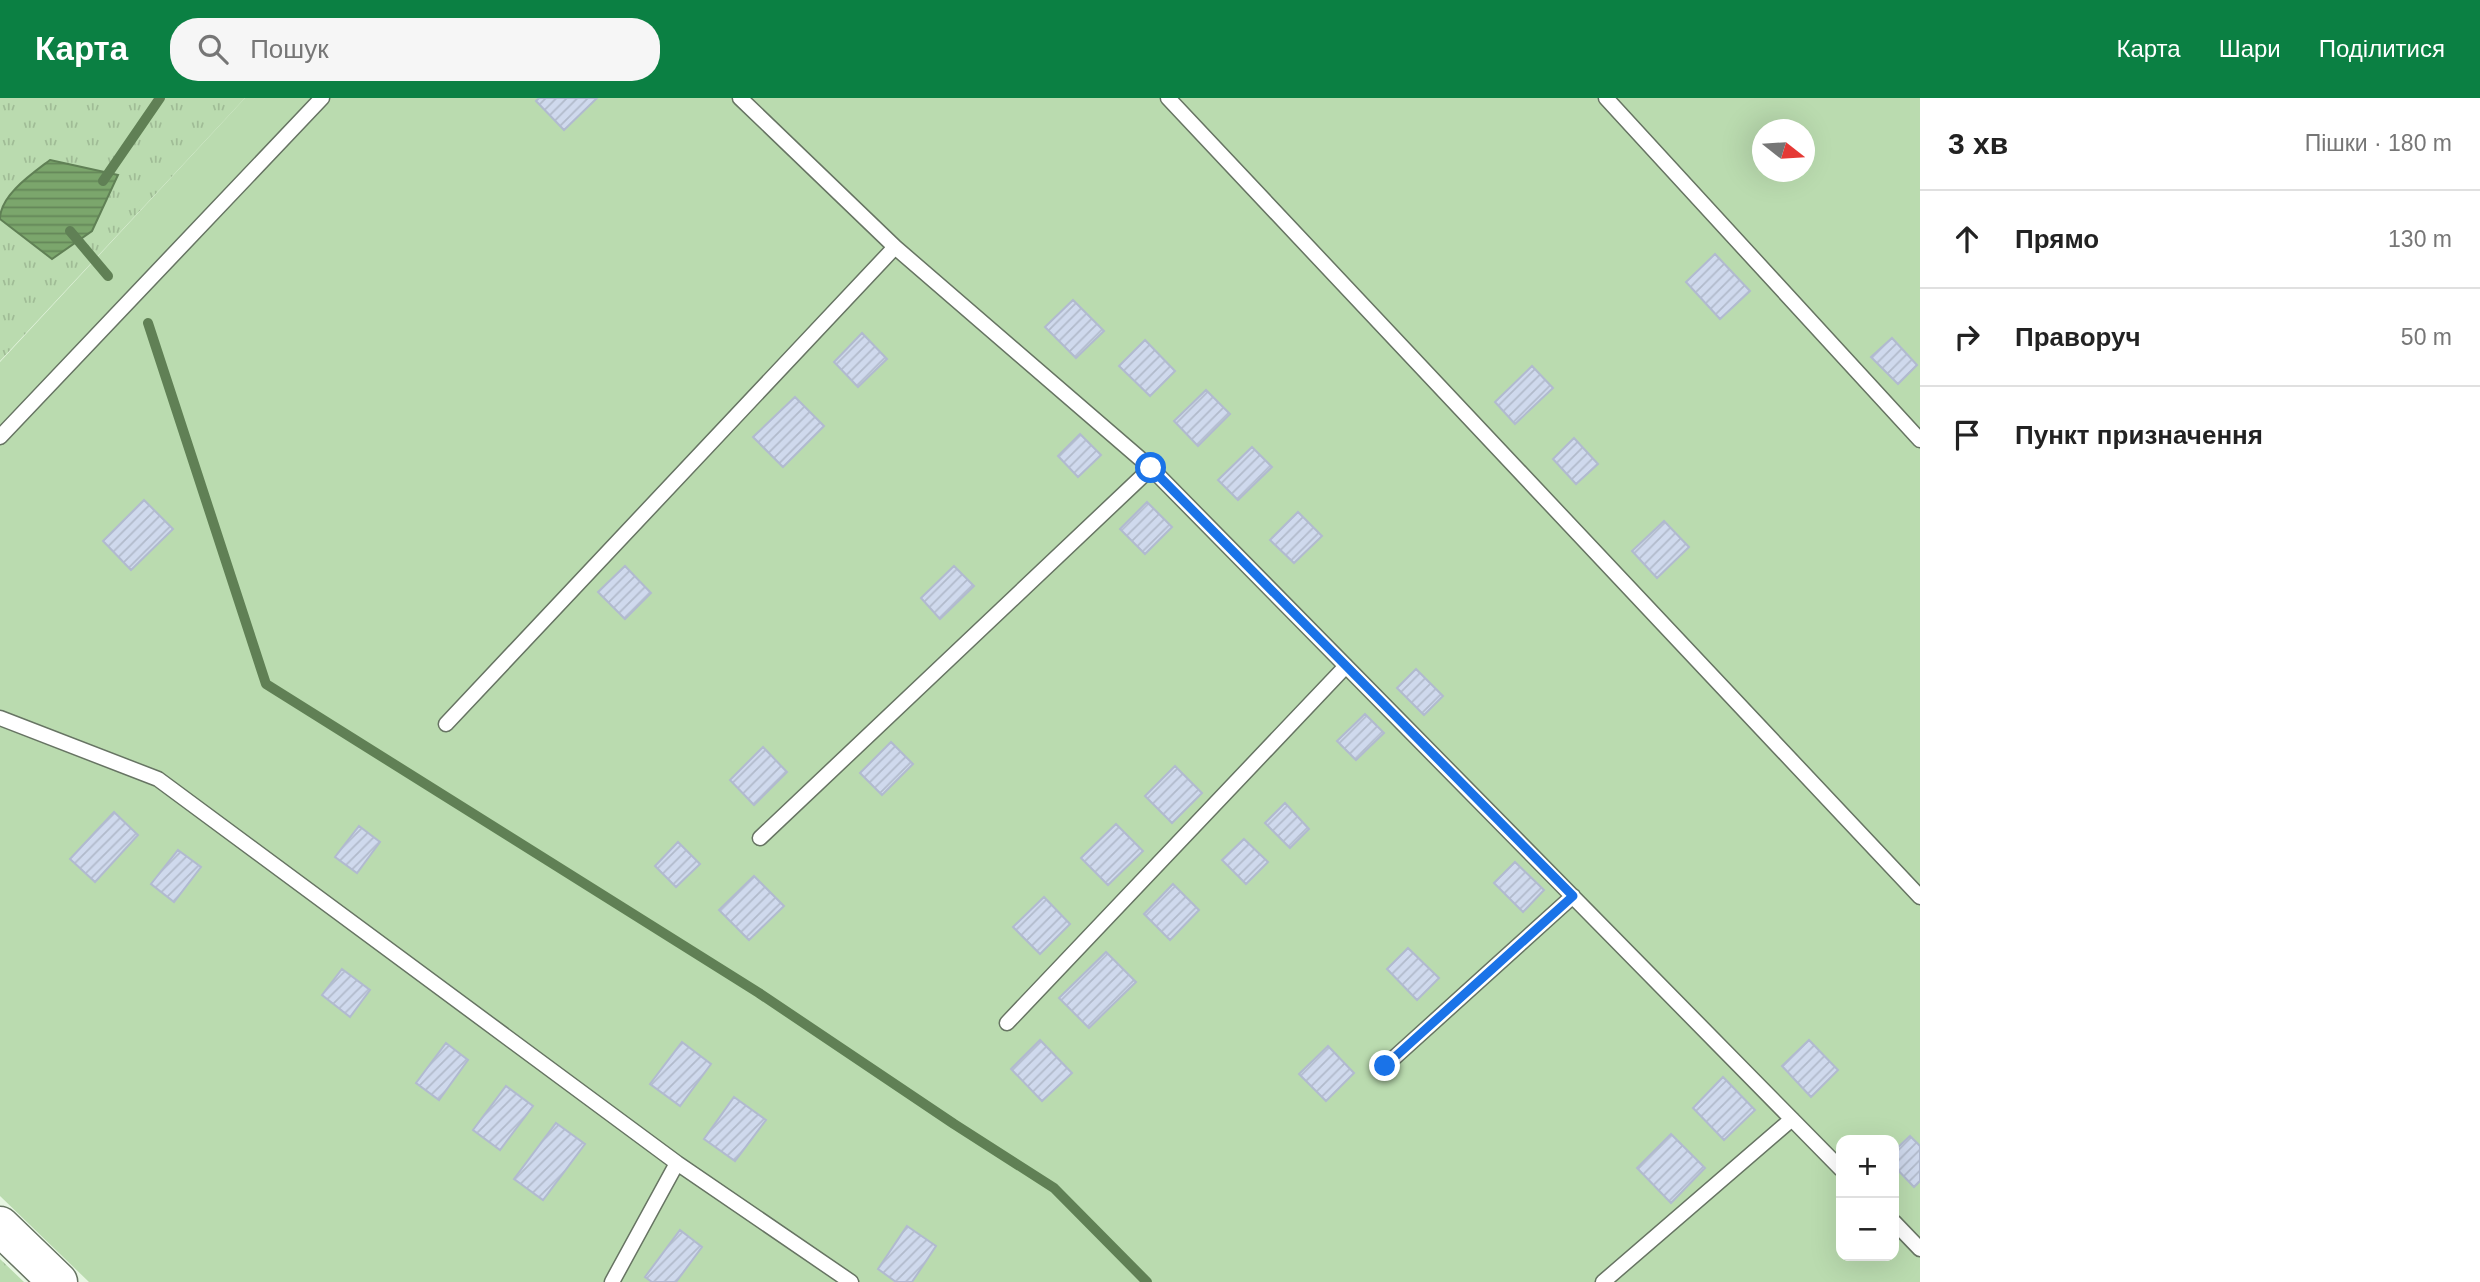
<!DOCTYPE html>
<html lang="uk">
<meta charset="utf-8">
<style>
body{margin:0;font-family:Arial,sans-serif;background:#f6f6f6;color:#222}
.controls{position:absolute;right:21px;bottom:21px;display:grid;overflow:hidden;border-radius:14px;box-shadow:0 7px 28px #0002}
.controls button{width:63px;height:63px;display:grid;place-items:center;padding:0;border:0;border-bottom:2px solid #e0e0e0;background:#fff;color:#222;font:35px sans-serif}
.compass{position:absolute;left:1752px;top:21px;width:63px;height:63px;border-radius:50%;background:#fff;box-shadow:0 7px 28px #0002;rotate:107deg}
.stop{position:absolute;width:21px;height:21px;margin:-16px;border:5px solid #1a73e8;border-radius:50%;background:#fff}
.stop.end{background:#1a73e8;border-color:#fff;box-shadow:0 2px 7px #0008}
.list{margin:0;padding:0;list-style:none}
h2{display:flex;justify-content:space-between;align-items:center;height:91px;margin:0;padding:0 28px;font-size:30px}
h2 small{font-size:23px;font-weight:400;color:#767676}
.list li{display:grid;grid-template-columns:46px 1fr auto;gap:21px;align-items:center;box-sizing:border-box;height:98px;padding:0 28px;border-top:2px solid #e0e0e0}
.list b{display:block;font-size:26px;white-space:nowrap}
.list em{font-size:23px;font-style:normal;color:#767676}
.icon{flex:none;width:38px;height:38px;fill:none;stroke:currentColor;stroke-width:2;stroke-linecap:round;stroke-linejoin:round}
.map{position:relative;flex:none;width:1920px;height:1184px;overflow:hidden}
header{display:flex;align-items:center;gap:42px;box-sizing:border-box;height:98px;padding:0 35px;background:#0b8043;color:#fff}
header strong{font-size:33px}
nav{display:flex;gap:38px;margin-inline-start:auto;font-size:24px}
.search{width:490px;height:63px;background:#f6f6f6;display:flex;align-items:center;gap:18px;box-sizing:border-box;padding:0 24px;border-radius:28px;color:#767676;font-size:26px}
main{display:flex}
aside{flex:1;background:#fff}
.map>svg:first-child{display:block}
.grass{fill:url(#grass-tufts)}
.garden{fill:#badbaf;fill-rule:evenodd}
.water{fill:url(#water-rules);stroke:#608055;stroke-width:2}
.lines{fill:none;stroke-linecap:round;stroke-linejoin:round}
.stream{stroke:#608055;stroke-width:10}
.building{fill:url(#building-hatch);stroke:#b1bacf;stroke-width:2}
.lane-casing{stroke:#677463;stroke-width:17}
.secondary-casing{stroke:#677463;stroke-width:41}
.lane{stroke:#fff;stroke-width:14}
.secondary{stroke:#fff;stroke-width:38}
.route{stroke:#1a73e8;stroke-width:9}
</style>
<header>
<strong>Карта</strong>
<div class="search"><svg class="icon" aria-label="search" viewBox="0 0 24 24"><circle cx="10" cy="10" r="6"/><path d="M15 15l6 6"/></svg>Пошук</div>
<nav><a>Карта</a><a>Шари</a><a>Поділитися</a></nav>
</header>
<main>
<div class="map">
<svg width="1920" height="1184" viewBox="0 0 1920 1184">
<defs>
<pattern id="grass-tufts" width="24" height="20" patternUnits="userSpaceOnUse" patternTransform="scale(1.75)"><rect width="24" height="20" fill="#badbaf"/><path d="M3 7l-1-3M5 7V3M7 7l1-3M15 17l-1-3M17 17v-4M19 17l1-3" fill="none" stroke="#a0bc96"/></pattern>
<pattern id="water-rules" width="6" height="5" patternUnits="userSpaceOnUse" patternTransform="scale(1.75)"><rect width="6" height="5" fill="#7ba66c"/><path d="M0 2.5h6" fill="none" stroke="#648758"/></pattern>
<pattern id="building-hatch" width="6" height="6" patternUnits="userSpaceOnUse" patternTransform="scale(1.75)"><rect width="6" height="6" fill="#cfd9ed"/><path d="M-1 1l2-2M0 6l6-6M5 7l2-2" fill="none" stroke="#b1bacb"/></pattern>
</defs>
<rect width="100%" height="100%" fill="#e7f6e2"/>
<path class="grass" d="M0,0H245L0,263Z
M0,1161L24,1184H0Z"/>
<path class="garden" d="M245,0H1920V1184H89L0,1098V264ZM1762,32H1804V74H1762ZM1841,1042H1894V1158H1841Z"/>
<path class="water" d="M50,62L118,77L92,133L52,161L0,121C0,97 33,75 50,62Z"/>
<g class="lines">
<path class="stream" d="M103,83L160,0
M70,133L108,178
M148,225L266,586L759,895L954,1026L1054,1090L1147,1184"/>
</g>
<path class="building" d="M539,0H597L564,32L536,3Z
M1715,156L1750,193L1720,221L1686,184Z
M1073,202L1104,233L1076,260L1045,229Z
M862,235L887,261L858,289L834,264Z
M1892,240L1917,267L1898,286L1871,259Z
M1145,242L1175,273L1150,298L1119,268Z
M1532,268L1553,290L1515,326L1495,304Z
M1206,292L1230,316L1198,348L1174,323Z
M795,299L824,328L783,369L753,339Z
M1080,336L1101,357L1078,379L1058,358Z
M1574,340L1598,366L1576,386L1553,361Z
M1252,349L1272,369L1238,402L1218,382Z
M144,402L173,431L131,472L103,443Z
M1147,404L1172,429L1145,456L1120,431Z
M1298,414L1322,438L1294,465L1270,442Z
M1664,423L1689,449L1657,480L1632,453Z
M625,468L651,495L625,521L598,494Z
M954,468L974,488L940,521L921,500Z
M1416,571L1443,598L1424,617L1397,590Z
M1365,616L1384,635L1356,662L1337,643Z
M891,644L913,666L882,697L860,675Z
M763,649L787,674L754,707L730,682Z
M1175,668L1202,695L1172,725L1145,698Z
M1285,705L1309,731L1290,750L1265,725Z
M114,714L138,737L95,784L70,761Z
M1116,726L1143,753L1108,787L1081,760Z
M359,728L380,744L357,775L335,759Z
M1244,741L1268,764L1246,786L1222,762Z
M678,744L700,766L676,789L655,768Z
M178,752L201,769L174,804L151,786Z
M1515,764L1544,792L1523,814L1494,785Z
M754,778L784,808L749,842L719,812Z
M1173,786L1199,812L1170,842L1144,816Z
M1044,799L1070,826L1040,856L1013,829Z
M1408,850L1439,880L1417,902L1387,871Z
M1106,854L1136,884L1089,930L1059,900Z
M342,871L370,892L350,919L322,897Z
M1040,942L1072,975L1042,1003L1011,971Z
M1809,942L1838,972L1811,999L1782,968Z
M682,944L711,966L680,1008L650,986Z
M446,945L468,962L439,1002L416,985Z
M1328,948L1354,975L1326,1003L1299,976Z
M1723,979L1755,1012L1724,1042L1693,1010Z
M506,988L533,1008L500,1052L473,1032Z
M734,999L766,1022L735,1063L704,1041Z
M556,1025L585,1046L543,1102L514,1081Z
M1671,1036L1705,1070L1671,1105L1637,1070Z
M1910,1038L1920,1048V1083L1914,1089L1894,1068V1053Z
M907,1128L936,1148L912,1184H896L878,1171Z
M680,1132L702,1149L676,1184H652L645,1179Z"/>
<g class="lines">
<g class="lane-casing">
<path id="lane" d="M740,0L895,149L1151,370L1841,1071
M1168,0L1920,799
M1606,0L1920,342
M0,339L322,0
M0,620L158,681L677,1065L851,1184
M446,626L895,149
M760,740L1151,370
M1007,925L1346,568
M1385,968L1573,798
M1894,1124L1920,1151
M612,1184L677,1065
M1603,1184L1792,1021"/>
</g>
<g class="secondary-casing">
<path id="secondary" d="M0,1128L58,1184"/>
</g>
<use href="#lane" class="lane"/>
<use href="#secondary" class="secondary"/>
</g>
<g class="lines">
<path class="route" d="M1151,370L1573,798L1385,968"/>
</g>
</svg>
<div class="controls">
<button>+</button>
<button>−</button>
</div>
<svg class="compass" viewBox="-18 -18 36 36"><path d="M0-13l5 13h-10z" fill="#e53935"/><path d="M0 13l5-13h-10z" fill="#767676"/></svg>
<div class="stop" style="left:1151px;top:370px"></div>
<div class="stop end" style="left:1385px;top:968px"></div>
</div>
<aside>
<h2>3 хв<small>Пішки · 180 m</small></h2>
<ul class="list">
<li><svg class="icon" aria-label="ahead" viewBox="0 0 24 24"><path d="M12 20V5M6 11l6-6 6 6"/></svg><div><b>Прямо</b></div><em>130 m</em></li>
<li><svg class="icon" aria-label="right" viewBox="0 0 24 24"><path d="M7 20v-9h11M14 6l5 5-5 5"/></svg><div><b>Праворуч</b></div><em>50 m</em></li>
<li><svg class="icon" aria-label="arrive" viewBox="0 0 24 24"><path d="M6 21V4h12l-3 4 3 4H6"/></svg><div><b>Пункт призначення</b></div></li>
</ul>
</aside>
</main>
